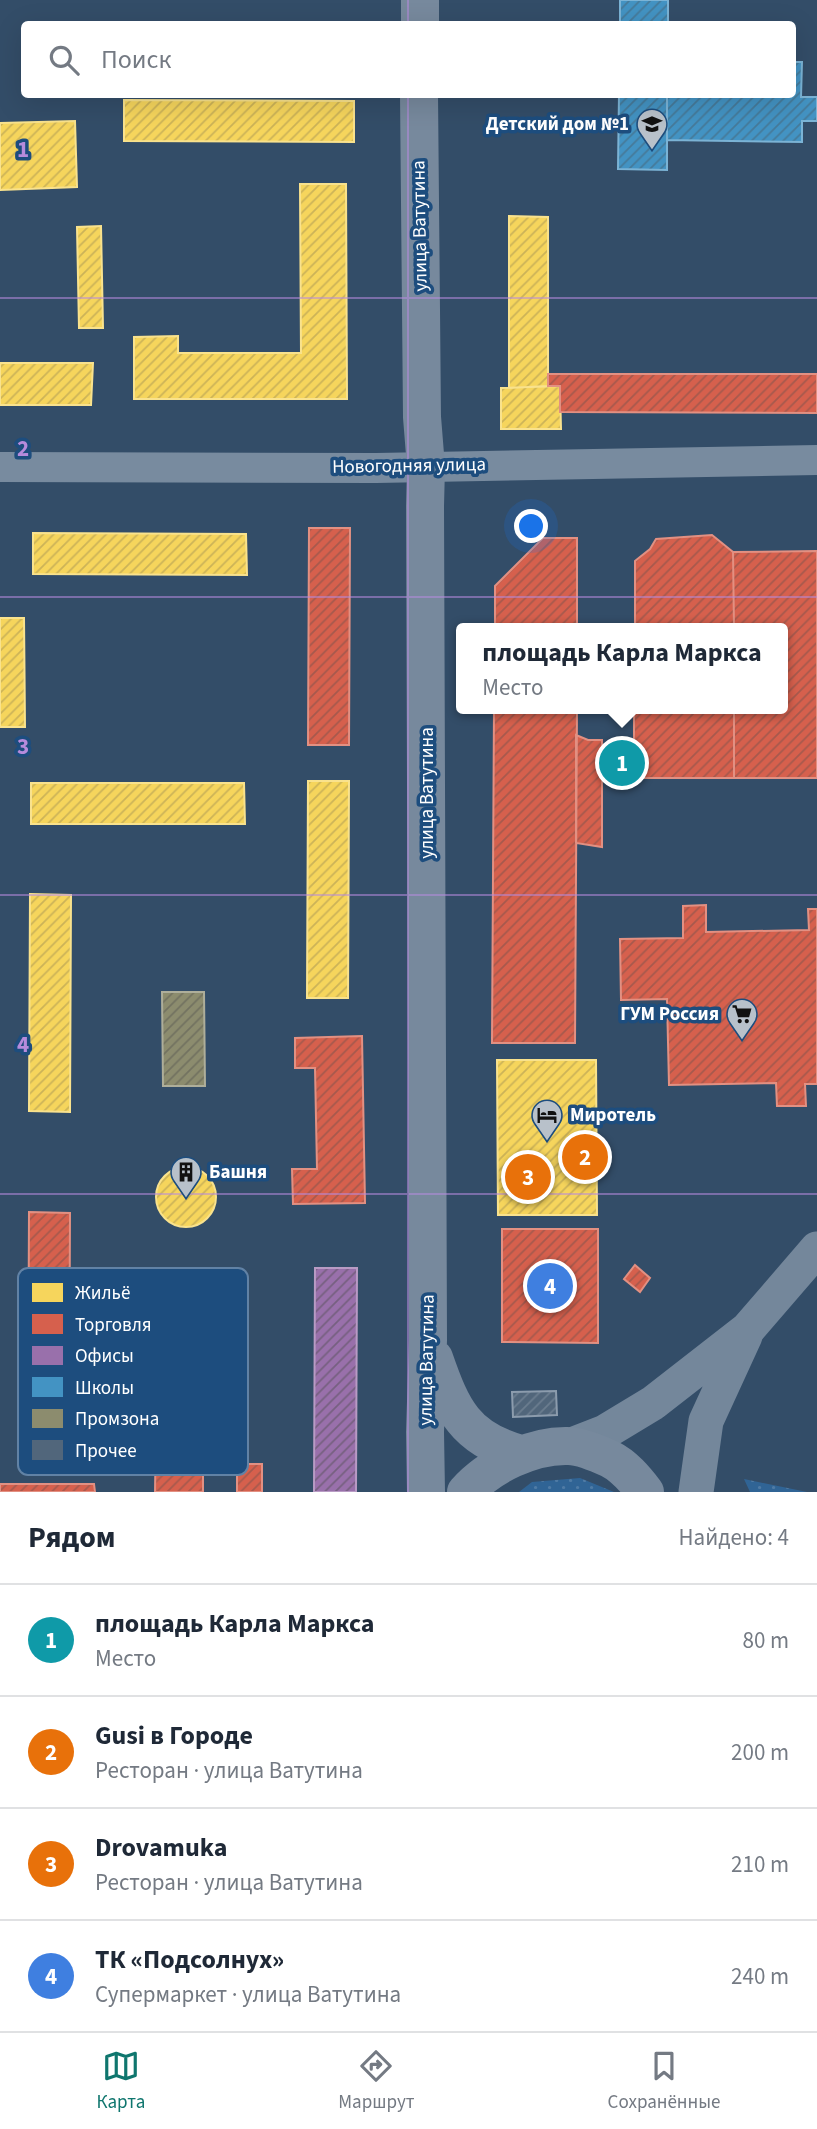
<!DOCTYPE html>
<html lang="ru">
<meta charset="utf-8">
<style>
body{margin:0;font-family:"Source Sans 3",sans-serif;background:#f6f6f7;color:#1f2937}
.you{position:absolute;left:532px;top:527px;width:24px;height:24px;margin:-18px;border:5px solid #fff;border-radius:50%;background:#1a73e8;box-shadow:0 0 0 10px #1a73e833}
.badge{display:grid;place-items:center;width:46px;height:46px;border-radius:50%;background:#0f766e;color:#fff;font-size:23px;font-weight:700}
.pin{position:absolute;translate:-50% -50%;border:4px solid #fff;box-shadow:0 2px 7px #0006}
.popup{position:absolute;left:456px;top:623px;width:332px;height:91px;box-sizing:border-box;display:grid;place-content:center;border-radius:7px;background:#fff;filter:drop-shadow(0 2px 5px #0005);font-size:23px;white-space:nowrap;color:#747a83}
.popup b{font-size:26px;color:#1f2937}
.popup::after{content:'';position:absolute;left:50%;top:100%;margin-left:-14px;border:14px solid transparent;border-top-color:#fff}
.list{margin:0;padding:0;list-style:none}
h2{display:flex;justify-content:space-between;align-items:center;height:91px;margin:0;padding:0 28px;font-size:30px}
h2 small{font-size:23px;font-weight:400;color:#747a83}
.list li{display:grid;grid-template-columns:46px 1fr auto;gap:21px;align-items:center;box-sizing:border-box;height:112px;padding:0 28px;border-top:2px solid #e0e1e3}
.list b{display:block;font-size:26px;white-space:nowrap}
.list p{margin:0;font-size:23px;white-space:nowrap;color:#747a83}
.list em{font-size:23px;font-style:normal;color:#747a83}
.icon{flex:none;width:38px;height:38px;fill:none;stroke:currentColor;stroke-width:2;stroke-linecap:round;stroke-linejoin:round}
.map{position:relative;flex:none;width:817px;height:1492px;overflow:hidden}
.search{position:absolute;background:#fff;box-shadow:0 7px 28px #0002;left:21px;right:21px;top:21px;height:77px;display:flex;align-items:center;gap:18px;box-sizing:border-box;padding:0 24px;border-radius:7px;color:#747a83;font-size:26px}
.sheet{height:539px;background:#fff}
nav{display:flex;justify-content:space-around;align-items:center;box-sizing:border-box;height:98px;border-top:2px solid #e0e1e3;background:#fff;font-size:19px;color:#747a83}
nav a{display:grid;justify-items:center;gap:4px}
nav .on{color:#0f766e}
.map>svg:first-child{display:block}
.grass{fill:url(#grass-dots)}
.homes{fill:url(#homes-hatch);stroke:#f9e28d;stroke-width:2}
.shops{fill:url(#shops-hatch);stroke:#e29082;stroke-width:2}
.offices{fill:url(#offices-hatch);stroke:#b89bc4;stroke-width:2}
.schools{fill:url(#schools-hatch);stroke:#7bb3d5;stroke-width:2}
.industry{fill:url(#industry-hatch);stroke:#aeae9a;stroke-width:2}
.building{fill:url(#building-hatch);stroke:#8c9cad;stroke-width:2}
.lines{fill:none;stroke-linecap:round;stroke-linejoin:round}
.tertiary{stroke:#788b9f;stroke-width:30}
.secondary{stroke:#74879b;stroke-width:35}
.primary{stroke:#77899d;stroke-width:38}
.grid{fill:none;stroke:#b68bdc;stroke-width:2;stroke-opacity:0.55}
.labels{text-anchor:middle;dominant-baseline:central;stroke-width:7;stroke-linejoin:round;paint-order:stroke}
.poi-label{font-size:19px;font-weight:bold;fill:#fff;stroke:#1d4d7e;text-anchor:end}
.street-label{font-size:19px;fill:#fff;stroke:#1d4d7e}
.key{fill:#1d4d7e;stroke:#6182a5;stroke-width:2}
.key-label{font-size:19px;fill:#fff}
.grid-label{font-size:23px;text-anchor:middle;font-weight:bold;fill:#b68bdc;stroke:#1d4d7e;stroke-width:7;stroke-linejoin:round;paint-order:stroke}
</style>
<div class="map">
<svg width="817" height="1492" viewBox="0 0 817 1492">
<defs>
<pattern id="grass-dots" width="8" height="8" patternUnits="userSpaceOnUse" patternTransform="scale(1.75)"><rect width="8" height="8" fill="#306495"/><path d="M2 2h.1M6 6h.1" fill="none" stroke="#4f7ba5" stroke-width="1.8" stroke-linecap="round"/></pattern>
<pattern id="homes-hatch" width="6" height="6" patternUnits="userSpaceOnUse" patternTransform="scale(1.75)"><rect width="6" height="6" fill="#f6d55c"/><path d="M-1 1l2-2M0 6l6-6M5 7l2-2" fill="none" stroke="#ccb358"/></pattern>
<pattern id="shops-hatch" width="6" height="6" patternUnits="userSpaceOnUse" patternTransform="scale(1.75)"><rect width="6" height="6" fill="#d6604d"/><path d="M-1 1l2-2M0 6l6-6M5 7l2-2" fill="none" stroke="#a6594d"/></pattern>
<pattern id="offices-hatch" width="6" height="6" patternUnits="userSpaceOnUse" patternTransform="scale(1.75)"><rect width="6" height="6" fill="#9970ab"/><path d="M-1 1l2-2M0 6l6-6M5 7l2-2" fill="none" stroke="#766080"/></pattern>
<pattern id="schools-hatch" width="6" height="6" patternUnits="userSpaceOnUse" patternTransform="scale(1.75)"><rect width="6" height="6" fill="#4393c3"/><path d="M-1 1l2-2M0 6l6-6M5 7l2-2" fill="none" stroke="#467a99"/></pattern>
<pattern id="industry-hatch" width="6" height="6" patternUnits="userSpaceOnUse" patternTransform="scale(1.75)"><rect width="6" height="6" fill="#8c8c6e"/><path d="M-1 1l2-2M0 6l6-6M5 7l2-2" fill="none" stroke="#727260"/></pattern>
<pattern id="building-hatch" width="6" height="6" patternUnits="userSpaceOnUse" patternTransform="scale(1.75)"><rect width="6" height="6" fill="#51667b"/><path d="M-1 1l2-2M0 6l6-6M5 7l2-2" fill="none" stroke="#6b7d8f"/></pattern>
</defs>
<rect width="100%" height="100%" fill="#334d68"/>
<path class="grass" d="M580,1478L614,1492H519L532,1482Z
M744,1479L807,1492H750Z"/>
<path class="homes" d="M124,100L354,101V142L124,141Z
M75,121L77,187L0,190V123Z
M300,184H346L347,399H134V337L178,336V353H301Z
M509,216L548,217V386L509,388Z
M101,226L103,328H79L77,227Z
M0,363H93L91,405H0Z
M560,386L561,429H501V388Z
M33,533L246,534L247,575L33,574Z
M0,618H24L25,727H0Z
M308,781H349L348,998H307Z
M31,783H244L245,824H31Z
M30,894L71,895L70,1112L29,1111Z
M497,1060H596L597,1215H498Z
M156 1197a30 30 0 1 1 60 0a30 30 0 1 1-60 0Z"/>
<path class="shops" d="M548,374H817V413L560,412V386H548Z
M309,528H350L349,745H308Z
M712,535L733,552L734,628H635V561L650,549L656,539Z
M543,538H577V628H495V586Z
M817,551V778H734V709H783V628H734L733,552Z
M494,709H577L575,1043H492Z
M634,709H734V778H634Z
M576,735L588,740H602V847L576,843Z
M706,905V932L809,930L808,909H817V1084H805L806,1106H777L776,1083L669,1085L667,999L621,1000L620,939L683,938V906Z
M362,1036L365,1203L293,1204L292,1169H317L315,1068H295V1038Z
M29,1212L70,1213L69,1429H28Z
M502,1229H598V1343L502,1342Z
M635,1265L650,1278L640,1292L624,1279Z
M156,1425H203V1492H155Z
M237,1464H262V1492H237Z
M0,1484H94L95,1492H0Z"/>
<path class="offices" d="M315,1268H357L356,1492H314Z"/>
<path class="schools" d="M620,0H668V24H620Z
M792,62H802L801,97H817V121H802V142L667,140V94H792Z
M619,94H667V170L618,169Z"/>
<path class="industry" d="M162,992H204L205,1086H163Z"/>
<path class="building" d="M556,1391L557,1415L513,1417L512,1392Z"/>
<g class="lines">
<path class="tertiary" d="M0,467L376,468L817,460"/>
<path class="secondary" d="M569,1446L605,1432L653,1403L748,1329L817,1249
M696,1492L706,1421L745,1336"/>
<path class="primary" d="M420,24V0
M419,94L422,417L426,467L425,506L428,1340L425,1432L426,1492
M434,1358C452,1410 465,1439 521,1454
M466,1492C489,1466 532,1445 568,1446C579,1446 599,1454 610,1459C624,1466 635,1479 645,1492"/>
</g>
<path class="grid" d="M408,0V24M408,94V1492M0,298H817M0,597H817M0,895H817M0,1194H817"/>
<defs>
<g id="school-pin" transform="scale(1.575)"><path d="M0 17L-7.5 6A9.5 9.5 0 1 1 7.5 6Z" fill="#b8c1ca" stroke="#1d4d7e"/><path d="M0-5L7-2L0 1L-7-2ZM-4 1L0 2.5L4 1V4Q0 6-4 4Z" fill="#111"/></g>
<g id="supermarket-pin" transform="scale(1.575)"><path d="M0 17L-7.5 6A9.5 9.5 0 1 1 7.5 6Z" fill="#b8c1ca" stroke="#1d4d7e"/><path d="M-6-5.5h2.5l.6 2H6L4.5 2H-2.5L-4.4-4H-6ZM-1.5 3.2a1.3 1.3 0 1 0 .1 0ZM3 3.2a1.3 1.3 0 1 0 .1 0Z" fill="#111"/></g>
<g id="hotel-pin" transform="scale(1.575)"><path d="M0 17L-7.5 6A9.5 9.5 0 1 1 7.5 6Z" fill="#b8c1ca" stroke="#1d4d7e"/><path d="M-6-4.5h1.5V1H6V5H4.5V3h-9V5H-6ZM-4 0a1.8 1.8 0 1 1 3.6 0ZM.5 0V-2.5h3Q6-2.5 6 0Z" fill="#111"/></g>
<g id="building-pin" transform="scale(1.575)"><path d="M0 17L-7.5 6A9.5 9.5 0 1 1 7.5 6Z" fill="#b8c1ca" stroke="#1d4d7e"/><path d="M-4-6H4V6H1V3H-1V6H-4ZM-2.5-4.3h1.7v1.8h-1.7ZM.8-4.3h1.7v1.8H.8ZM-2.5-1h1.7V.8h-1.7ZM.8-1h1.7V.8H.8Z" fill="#111"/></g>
</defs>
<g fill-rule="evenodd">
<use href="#school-pin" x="652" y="124"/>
<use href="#supermarket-pin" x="742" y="1014"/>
<use href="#hotel-pin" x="547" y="1115"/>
<use href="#building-pin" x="186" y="1172"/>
</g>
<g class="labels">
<g class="poi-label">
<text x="629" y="124">Детский дом №1</text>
<text x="719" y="1014">ГУМ Россия</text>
<text x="570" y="1115" text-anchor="start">Миротель</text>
<text x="209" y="1172" text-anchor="start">Башня</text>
</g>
<g class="street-label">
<text transform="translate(420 226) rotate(-91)">улица Ватутина</text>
<text transform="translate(409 466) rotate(-1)">Новогодняя улица</text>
<text transform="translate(427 793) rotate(-90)">улица Ватутина</text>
<text transform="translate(427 1360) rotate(-89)">улица Ватутина</text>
</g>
</g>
<rect x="18" y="1268" width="230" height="207" rx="10" class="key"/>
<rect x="32" y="1283" width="31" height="19" fill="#f6d55c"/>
<rect x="32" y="1314" width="31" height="20" fill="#d6604d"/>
<rect x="32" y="1346" width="31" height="19" fill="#9970ab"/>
<rect x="32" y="1377" width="31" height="20" fill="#4393c3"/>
<rect x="32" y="1409" width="31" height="19" fill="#8c8c6e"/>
<rect x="32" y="1440" width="31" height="20" fill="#51667b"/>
<g class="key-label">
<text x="75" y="1299">Жильё</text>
<text x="75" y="1331">Торговля</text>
<text x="75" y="1362">Офисы</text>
<text x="75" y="1394">Школы</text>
<text x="75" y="1425">Промзона</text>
<text x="75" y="1457">Прочее</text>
</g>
<g class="grid-label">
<text x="23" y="157">1</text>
<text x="23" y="456">2</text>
<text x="23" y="754">3</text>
<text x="23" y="1052">4</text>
</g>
</svg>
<div class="you"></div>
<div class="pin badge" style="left:622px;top:763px;background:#0f9aa8">1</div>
<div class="popup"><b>площадь Карла Маркса</b>Место</div>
<div class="pin badge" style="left:585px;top:1157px;background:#e8710a">2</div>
<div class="pin badge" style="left:528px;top:1177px;background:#e8710a">3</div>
<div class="pin badge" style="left:550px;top:1286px;background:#3f7fe0">4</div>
<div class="search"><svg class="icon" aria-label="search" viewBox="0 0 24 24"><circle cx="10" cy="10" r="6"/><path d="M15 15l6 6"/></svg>Поиск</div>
</div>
<section class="sheet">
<h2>Рядом<small>Найдено: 4</small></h2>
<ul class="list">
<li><span class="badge" style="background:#0f9aa8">1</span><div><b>площадь Карла Маркса</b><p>Место</p></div><em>80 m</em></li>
<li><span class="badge" style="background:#e8710a">2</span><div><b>Gusi в Городе</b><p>Ресторан · улица Ватутина</p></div><em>200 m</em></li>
<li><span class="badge" style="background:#e8710a">3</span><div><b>Drovamuka</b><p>Ресторан · улица Ватутина</p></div><em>210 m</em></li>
<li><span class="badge" style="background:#3f7fe0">4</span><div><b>ТК «Подсолнух»</b><p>Супермаркет · улица Ватутина</p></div><em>240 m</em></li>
</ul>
</section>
<nav>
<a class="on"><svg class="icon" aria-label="map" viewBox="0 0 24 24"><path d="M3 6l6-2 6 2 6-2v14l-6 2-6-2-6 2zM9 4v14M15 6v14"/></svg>Карта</a>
<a><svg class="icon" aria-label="directions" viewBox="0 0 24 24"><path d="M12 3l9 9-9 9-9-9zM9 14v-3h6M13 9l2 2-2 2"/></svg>Маршрут</a>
<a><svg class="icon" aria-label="saved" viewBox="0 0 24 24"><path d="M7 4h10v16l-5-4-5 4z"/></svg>Сохранённые</a>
</nav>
